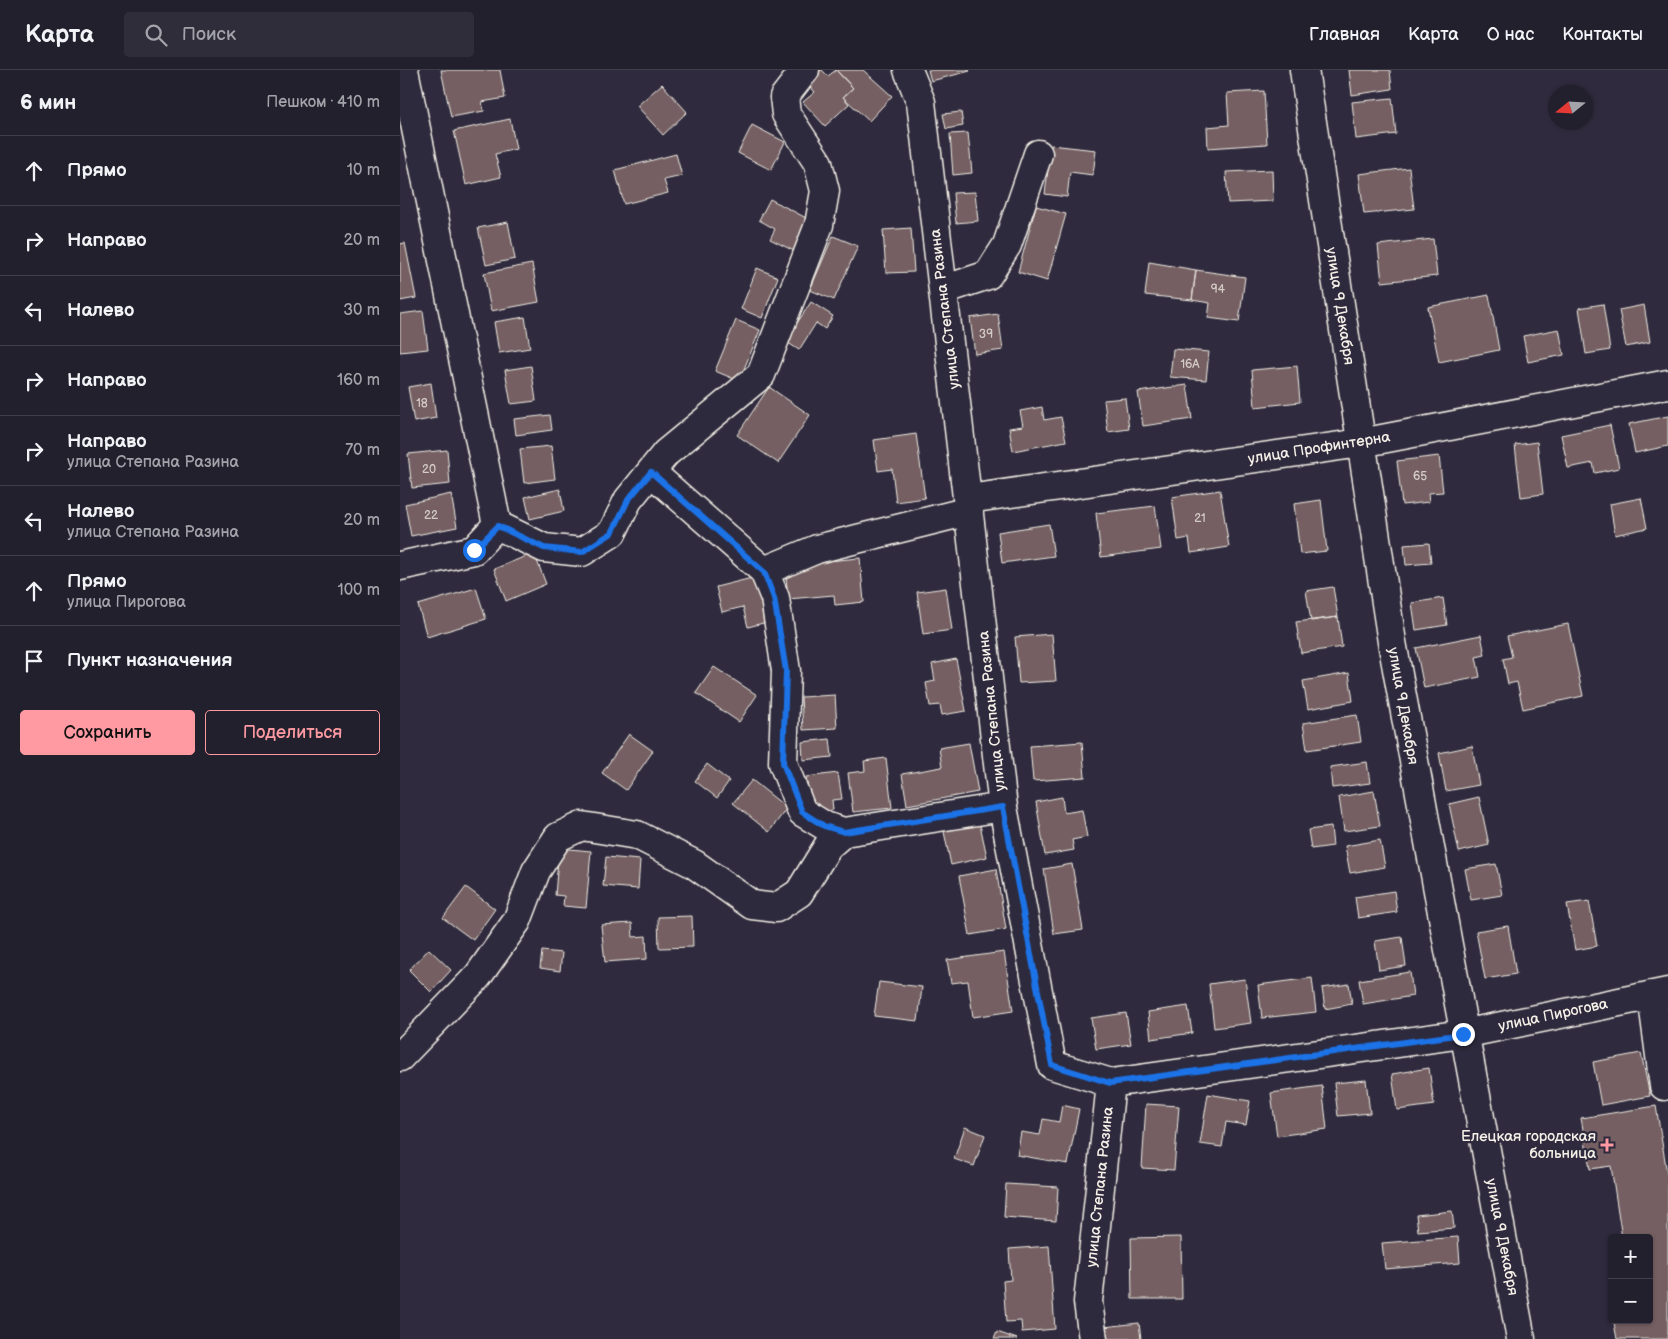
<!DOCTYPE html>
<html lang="ru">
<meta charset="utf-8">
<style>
body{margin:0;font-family:"Balsamiq Sans",sans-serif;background:#2f2d3a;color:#f1f3f6}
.controls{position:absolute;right:15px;bottom:15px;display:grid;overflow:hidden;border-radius:5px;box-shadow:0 1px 4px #0004}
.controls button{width:45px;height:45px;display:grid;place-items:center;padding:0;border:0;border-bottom:1px solid #403e4a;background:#23202e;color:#f1f3f6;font:25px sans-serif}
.compass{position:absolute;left:1148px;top:15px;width:45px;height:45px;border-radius:50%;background:#23202e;box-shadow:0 1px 4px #0004;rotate:252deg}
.stop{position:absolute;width:15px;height:15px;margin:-11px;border:4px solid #1a73e8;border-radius:50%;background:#fff}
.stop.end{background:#1a73e8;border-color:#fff;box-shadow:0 1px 5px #0008}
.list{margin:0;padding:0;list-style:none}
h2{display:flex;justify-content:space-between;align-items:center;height:65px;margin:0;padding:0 20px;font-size:21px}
h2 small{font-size:16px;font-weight:400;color:#a3a3aa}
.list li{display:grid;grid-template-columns:32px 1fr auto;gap:15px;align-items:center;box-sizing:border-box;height:70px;padding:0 20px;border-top:1px solid #403e4a}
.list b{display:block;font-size:19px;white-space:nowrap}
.list p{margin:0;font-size:16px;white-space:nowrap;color:#a3a3aa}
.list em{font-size:16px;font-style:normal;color:#a3a3aa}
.actions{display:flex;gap:10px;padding:15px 20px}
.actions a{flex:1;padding:11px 0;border:1px solid #ff9aa2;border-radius:5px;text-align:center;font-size:18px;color:#ff9aa2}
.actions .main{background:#ff9aa2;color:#111}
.icon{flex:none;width:28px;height:28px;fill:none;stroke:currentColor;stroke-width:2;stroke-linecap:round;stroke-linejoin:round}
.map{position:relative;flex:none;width:1268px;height:1269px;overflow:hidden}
header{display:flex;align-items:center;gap:30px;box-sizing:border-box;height:70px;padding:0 25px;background:#23202e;border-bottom:1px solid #403e4a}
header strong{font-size:24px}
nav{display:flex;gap:28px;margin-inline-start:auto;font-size:18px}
.search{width:350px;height:45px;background:#2f2d3a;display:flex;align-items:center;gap:12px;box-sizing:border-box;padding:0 18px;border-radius:5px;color:#a3a3aa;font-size:19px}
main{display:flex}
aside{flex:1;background:#23202e}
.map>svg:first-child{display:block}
.building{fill:#745e62;stroke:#f4f1e8}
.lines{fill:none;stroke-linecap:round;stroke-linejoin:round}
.minor-casing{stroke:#f4f1e8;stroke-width:31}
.minor{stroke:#2f2a3d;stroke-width:28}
.route{stroke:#1a73e8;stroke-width:6}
.poi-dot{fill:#ff9aa2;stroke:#2f2a3d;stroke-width:2}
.labels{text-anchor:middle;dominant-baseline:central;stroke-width:4.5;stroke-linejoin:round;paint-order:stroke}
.number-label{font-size:12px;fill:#d4ccc6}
.street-label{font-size:15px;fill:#f4f1e8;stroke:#2f2a3d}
.poi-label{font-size:15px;fill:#f4f1e8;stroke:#2f2a3d;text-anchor:end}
</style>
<header>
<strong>Карта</strong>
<div class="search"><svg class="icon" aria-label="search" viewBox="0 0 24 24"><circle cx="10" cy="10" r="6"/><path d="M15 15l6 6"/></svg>Поиск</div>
<nav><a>Главная</a><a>Карта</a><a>О нас</a><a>Контакты</a></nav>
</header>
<main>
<aside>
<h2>6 мин<small>Пешком · 410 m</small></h2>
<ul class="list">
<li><svg class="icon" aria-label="ahead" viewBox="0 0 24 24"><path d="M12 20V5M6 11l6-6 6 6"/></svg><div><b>Прямо</b></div><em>10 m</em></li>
<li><svg class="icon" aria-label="right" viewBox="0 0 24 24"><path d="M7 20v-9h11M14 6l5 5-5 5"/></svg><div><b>Направо</b></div><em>20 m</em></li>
<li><svg class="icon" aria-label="left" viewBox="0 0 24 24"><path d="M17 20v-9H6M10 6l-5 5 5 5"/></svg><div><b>Налево</b></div><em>30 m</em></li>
<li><svg class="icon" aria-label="right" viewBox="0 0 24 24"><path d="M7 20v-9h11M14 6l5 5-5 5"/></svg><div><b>Направо</b></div><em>160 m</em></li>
<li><svg class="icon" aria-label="right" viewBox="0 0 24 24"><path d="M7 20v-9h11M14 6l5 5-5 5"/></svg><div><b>Направо</b><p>улица Степана Разина</p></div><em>70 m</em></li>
<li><svg class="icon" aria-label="left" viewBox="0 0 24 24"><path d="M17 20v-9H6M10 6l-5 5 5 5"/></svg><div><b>Налево</b><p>улица Степана Разина</p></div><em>20 m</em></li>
<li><svg class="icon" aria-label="ahead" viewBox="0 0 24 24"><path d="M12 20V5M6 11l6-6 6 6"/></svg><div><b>Прямо</b><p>улица Пирогова</p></div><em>100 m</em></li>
<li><svg class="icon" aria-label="arrive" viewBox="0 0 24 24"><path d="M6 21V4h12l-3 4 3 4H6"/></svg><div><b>Пункт назначения</b></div></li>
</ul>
<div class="actions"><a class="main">Сохранить</a><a>Поделиться</a></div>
</aside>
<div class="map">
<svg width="1268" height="1269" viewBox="0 0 1268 1269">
<rect width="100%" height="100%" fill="#2f2a3d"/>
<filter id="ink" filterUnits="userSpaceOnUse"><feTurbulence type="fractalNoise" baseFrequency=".02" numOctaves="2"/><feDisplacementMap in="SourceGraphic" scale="10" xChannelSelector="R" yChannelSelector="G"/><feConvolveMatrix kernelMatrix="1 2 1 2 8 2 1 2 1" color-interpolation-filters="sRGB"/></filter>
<g filter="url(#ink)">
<path class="building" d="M41,0H100L105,28L82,32L84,41L51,47Z
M414,0H422L428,6L436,0L453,18L443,27L449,34L425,56L403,32L415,22L404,10Z
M436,0H463L492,26L469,51L443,27L453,18Z
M528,0H569L570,1L531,11Z
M949,0H990L992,19L952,25Z
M262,14L287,42L263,65L237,36Z
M864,21L867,74L808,78L807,57L829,55L827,23Z
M992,28L996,64L956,69L952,32Z
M561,42L563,56L546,59L543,44Z
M110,49L116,79L95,84L101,107L66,115L54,61Z
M352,55L385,72L371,100L338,83Z
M568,63L572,103L553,105L550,64Z
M651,75L696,80L693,105L670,102L667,127L645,124Z
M276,84L282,106L264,110L268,123L224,134L215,100Z
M1009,98L1014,139L964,144L959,104Z
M872,100L873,131L828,133L826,102Z
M575,122L578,151L556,153L553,123Z
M370,129L410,150L394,181L370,169L375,159L359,150Z
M636,136L666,144L647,211L618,202Z
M108,152L115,189L86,195L78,158Z
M511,158L514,202L486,203L483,160Z
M433,166L458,176L434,230L410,220Z
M1033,169L1037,206L982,212L978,175Z
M5,173L16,228L0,231V174Z
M749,192L796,200L792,230L745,225Z
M132,194L139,232L91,241L84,203Z
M357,198L378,207L362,248L341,239Z
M796,200L845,207L839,252L808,248L810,233L792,230Z
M1089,225L1099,280L1039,292L1028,237Z
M411,232L433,246L425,259L416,253L399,280L385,271Z
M1203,234L1210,280L1186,284L1179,238Z
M1244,235L1250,272L1226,277L1219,240Z
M23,241L28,279L0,282V244Z
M598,244L603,280L575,284L570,248Z
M125,247L130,278L99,283L94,252Z
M336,250L360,260L339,311L315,301Z
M1159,259L1164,285L1128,292L1123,266Z
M773,279L809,282L806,310L770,307Z
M131,296L136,331L111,334L105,300Z
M897,296L900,332L855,337L852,300Z
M31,313L36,348L14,352L8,317Z
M787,315L792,349L743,356L738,322Z
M369,317L410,345L378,393L337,365Z
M725,328L729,359L708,362L704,330Z
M642,337L644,350L661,347L666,371L613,381L609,358L623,356L620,341Z
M150,345L152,360L116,365L114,349Z
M1268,346V376L1235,383L1229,354Z
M1210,355L1219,398L1195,403L1193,393L1168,398L1161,365Z
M516,364L525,428L496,432L492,399L478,401L474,370Z
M1137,372L1143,424L1121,427L1115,375Z
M151,376L155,409L124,413L120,379Z
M47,380L50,414L12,418L8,384Z
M1039,386L1043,422L1028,423L1029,432L1002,435L997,391Z
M160,419L164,441L130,449L125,427Z
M820,420L829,477L791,483L789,468L778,470L772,427Z
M51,424L57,457L11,466L5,434Z
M1241,428L1247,458L1215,465L1210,434Z
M921,430L927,481L900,484L894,434Z
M755,436L761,479L701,487L696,443Z
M649,454L654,486L602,493L598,462Z
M1029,473L1031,493L1006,495L1004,475Z
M134,483L146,514L106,531L94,499Z
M460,488L464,532L435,535L434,525L388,529L385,495Z
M356,507L367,552L348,557L343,537L322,542L316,517Z
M933,517L938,547L911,551L906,521Z
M76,518L86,549L27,567L18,535Z
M546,518L552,560L523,564L517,522Z
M1043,528L1047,555L1016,560L1012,533Z
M938,547L942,577L901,583L896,552Z
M1168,554L1183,626L1123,639L1117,612L1108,614L1103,589L1112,587L1107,566Z
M652,564L656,611L619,613L615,567Z
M1081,565L1085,585L1076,587L1080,607L1024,618L1016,578Z
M556,589L566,641L542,645L540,635L530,636L526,613L535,611L532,594Z
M314,597L357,625L339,652L296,623Z
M949,603L953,631L908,639L903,611Z
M435,625L437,658L403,660L401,627Z
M957,645L961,672L907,680L903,653Z
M229,664L253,681L226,720L202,703Z
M430,669L432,687L403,690L402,672Z
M682,672L685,707L633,711L630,676Z
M569,673L578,722L507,735L502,704L542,697L539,678Z
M1072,676L1079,715L1046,721L1039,683Z
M486,688L492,738L453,742L448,703L465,701L464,691Z
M967,692L970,713L932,718L930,697Z
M307,694L329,711L317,728L295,711Z
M438,703L442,729L432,730L433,740L411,743L406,707Z
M352,710L387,738L369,762L333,733Z
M974,721L980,756L944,761L939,727Z
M662,727L664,743L682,740L687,767L672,770L674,780L645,785L636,732Z
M1079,727L1089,775L1059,782L1049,734Z
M579,750L587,787L551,795L543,757Z
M931,757L933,776L911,779L908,760Z
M980,770L985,797L950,803L945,776Z
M159,778L191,781L186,838L163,836L164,826L155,825Z
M206,787L240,790L238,819L203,816Z
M672,794L683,860L654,864L644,799Z
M1096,794L1102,825L1071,830L1065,799Z
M596,799L606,859L570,865L559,806Z
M66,817L95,839L73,870L43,848Z
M994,821L997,842L958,848L955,827Z
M1189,831L1197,876L1175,880L1167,834Z
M292,846L293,877L259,878L258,847Z
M232,853L233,867L246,866L247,889L205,892L201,855Z
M1108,856L1116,904L1085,909L1076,861Z
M1002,867L1006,896L979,900L975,871Z
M29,879L51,900L31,922L9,900Z
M142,881L162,883L160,901L140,898Z
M604,882L613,941L573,947L568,911L551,913L547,890Z
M1010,902L1013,926L963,934L959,910Z
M912,908L916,942L862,948L858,915Z
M845,909L851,953L814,958L809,914Z
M479,912L522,917L518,951L474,946Z
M949,914L952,934L925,939L922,918Z
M788,936L792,963L751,969L748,942Z
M726,943L731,974L696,979L691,948Z
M1241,983L1250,1026L1201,1035L1193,992Z
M1029,998L1034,1035L997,1040L992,1004Z
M966,1010L970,1043L938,1046L934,1013Z
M922,1016L927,1059L877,1066L871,1023Z
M808,1024L850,1031L846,1055L826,1052L822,1077L800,1074Z
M746,1034L779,1036L774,1100L742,1098Z
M662,1035L679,1039L668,1094L617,1085L621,1062L640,1065L643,1049L659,1052Z
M1256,1036L1268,1109V1269H1217L1214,1253L1249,1250V1168H1222L1211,1096L1190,1099L1181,1048Z
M565,1057L585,1065L574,1096L554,1089Z
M606,1114L658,1117L656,1151L604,1147Z
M1052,1141L1054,1158L1018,1161L1016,1145Z
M781,1167L782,1229H732L731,1168Z
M1058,1167L1060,1193L985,1199L982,1173Z
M649,1176L655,1259L622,1262L621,1251L606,1252L603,1211L611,1210L609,1179Z
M739,1253L741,1269H706L704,1257Z
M597,1262L617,1269H594Z"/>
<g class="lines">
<g class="minor-casing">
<path id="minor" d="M508,0L521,32L603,737L652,995L711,1013L688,1232L693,1269
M904,0L992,572L1121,1269
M543,220L588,205L607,175L638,84
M251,402L364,501L375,528L386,601L383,693L402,742L425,756L444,762
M568,429L961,373L1268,314
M97,455L144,478L182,482L212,463L228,430L266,383L361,305L419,155L425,121L418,93L386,44L384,27L405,0
M0,496L74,480L97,455L4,0
M364,501L417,479L569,441
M1252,925L1264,1016
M0,987L78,906L117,851L136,801L158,767L182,756L237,765L294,794L352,835L376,838L399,823L428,776L444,762L603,737
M711,1013L1063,964L1268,922"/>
</g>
<use href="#minor" class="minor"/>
</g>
</g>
<g class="lines" filter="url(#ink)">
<path class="route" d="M74,480L98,456L144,478L182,482L212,463L228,430L251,402L364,502L374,528L386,601L383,693L402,742L424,756L444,762L603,737L652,995L710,1013L1063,964"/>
</g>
<path class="poi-dot" d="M1204.5 1067.5h5v5h5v5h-5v5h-5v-5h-5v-5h5z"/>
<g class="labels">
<g class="number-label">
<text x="818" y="219">94</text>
<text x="586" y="264">39</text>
<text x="790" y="294">16А</text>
<text x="22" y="333">18</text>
<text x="29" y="399">20</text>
<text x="1020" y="406">65</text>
<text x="31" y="445">22</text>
<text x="800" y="448">21</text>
</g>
<g class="street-label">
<text transform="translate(940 236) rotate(81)">улица 9 Декабря</text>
<text transform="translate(545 239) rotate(-97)">улица Степана Разина</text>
<text transform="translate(919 378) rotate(-9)">улица Профинтерна</text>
<text transform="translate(1003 636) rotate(80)">улица 9 Декабря</text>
<text transform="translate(592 641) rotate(-96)">улица Степана Разина</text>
<text transform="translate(1153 945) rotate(-12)">улица Пирогова</text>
<text transform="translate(700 1117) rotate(-84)">улица Степана Разина</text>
<text transform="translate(1102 1167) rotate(79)">улица 9 Декабря</text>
</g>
<g class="poi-label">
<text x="1196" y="1066">Елецкая городская<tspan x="1196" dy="17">больница</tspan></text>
</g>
</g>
</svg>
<div class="controls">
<button>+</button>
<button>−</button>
</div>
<svg class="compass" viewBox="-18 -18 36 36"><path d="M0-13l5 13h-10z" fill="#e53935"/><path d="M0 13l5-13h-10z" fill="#a3a3aa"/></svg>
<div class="stop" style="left:74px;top:480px"></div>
<div class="stop end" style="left:1063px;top:964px"></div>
</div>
</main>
